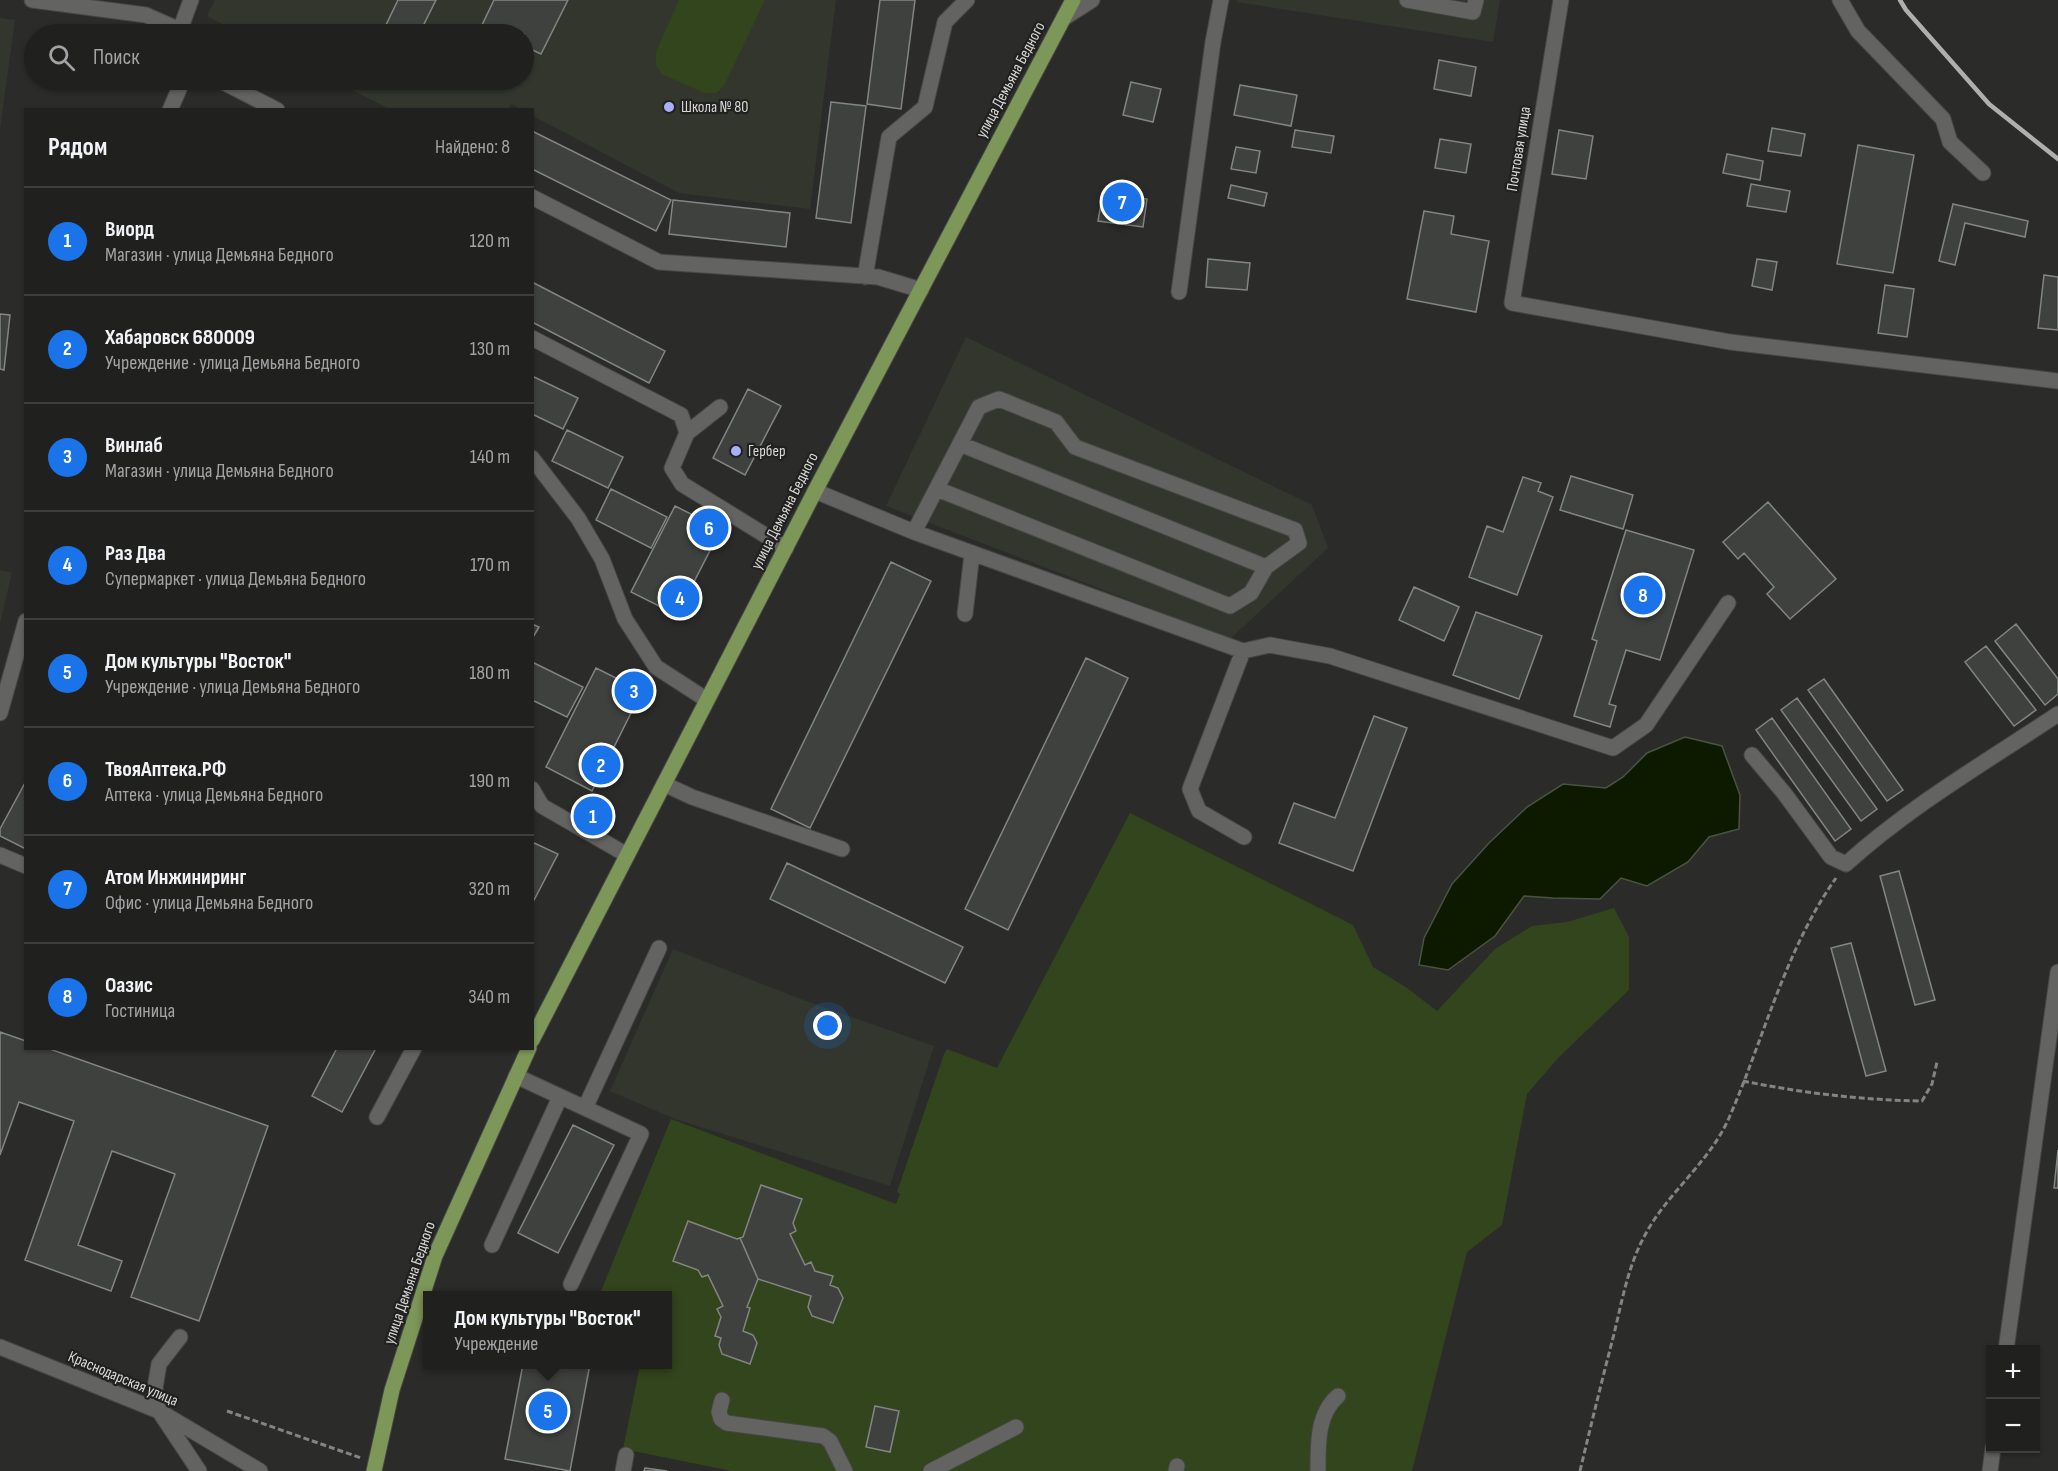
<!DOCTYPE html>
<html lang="ru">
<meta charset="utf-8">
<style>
body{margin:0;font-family:"Sofia Sans Condensed",sans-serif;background:#2d2e2c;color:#f1f3f6}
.controls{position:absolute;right:18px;bottom:18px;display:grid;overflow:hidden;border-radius:0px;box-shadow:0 2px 4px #0004}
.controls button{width:54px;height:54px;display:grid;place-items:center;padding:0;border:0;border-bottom:2px solid #3d3e3d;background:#20211f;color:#f1f3f6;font:30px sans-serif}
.you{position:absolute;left:828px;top:1026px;width:21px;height:21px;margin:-15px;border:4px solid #fff;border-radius:50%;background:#1a73e8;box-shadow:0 0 0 9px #1a73e833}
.badge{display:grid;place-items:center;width:39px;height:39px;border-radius:50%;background:#1a73e8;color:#fff;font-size:20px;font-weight:700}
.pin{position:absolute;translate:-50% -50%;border:3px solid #fff;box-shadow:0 2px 6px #0006}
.popup{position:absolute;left:423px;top:1291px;width:249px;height:78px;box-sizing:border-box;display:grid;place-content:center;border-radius:0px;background:#20211f;filter:drop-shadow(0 2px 4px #0005);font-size:20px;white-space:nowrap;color:#a2a3a4}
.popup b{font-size:22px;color:#f1f3f6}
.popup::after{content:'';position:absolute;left:50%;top:100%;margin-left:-12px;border:12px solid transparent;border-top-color:#20211f}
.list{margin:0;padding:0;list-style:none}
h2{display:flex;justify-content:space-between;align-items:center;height:78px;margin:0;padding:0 24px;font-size:26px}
h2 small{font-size:20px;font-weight:400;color:#a2a3a4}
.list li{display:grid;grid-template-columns:39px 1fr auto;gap:18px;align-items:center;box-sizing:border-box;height:108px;padding:0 24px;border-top:2px solid #3d3e3d}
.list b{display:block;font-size:22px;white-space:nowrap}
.list p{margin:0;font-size:20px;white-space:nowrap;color:#a2a3a4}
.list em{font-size:20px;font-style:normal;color:#a2a3a4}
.icon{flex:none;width:33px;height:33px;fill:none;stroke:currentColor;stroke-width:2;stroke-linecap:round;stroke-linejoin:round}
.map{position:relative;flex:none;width:2058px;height:1471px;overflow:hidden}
.search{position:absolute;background:#20211f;box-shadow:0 2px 4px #0004;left:24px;top:24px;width:510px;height:66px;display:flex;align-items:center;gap:15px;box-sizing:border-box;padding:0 21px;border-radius:33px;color:#a2a3a4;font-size:22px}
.panel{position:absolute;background:#20211f;box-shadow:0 2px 4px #0004;left:24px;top:108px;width:510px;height:942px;border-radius:0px}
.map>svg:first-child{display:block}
.built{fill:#32362d}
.green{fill:#33451c}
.water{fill:#0e1a00;stroke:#4a5340;stroke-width:1.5}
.building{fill:#3f413e;stroke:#838582;stroke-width:1.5}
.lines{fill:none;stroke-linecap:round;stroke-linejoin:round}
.minor-casing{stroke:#464745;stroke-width:17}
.major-casing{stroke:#464745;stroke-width:17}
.path{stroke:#848583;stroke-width:3;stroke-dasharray:6 3;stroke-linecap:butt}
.minor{stroke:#636461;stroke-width:15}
.major{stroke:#7c9757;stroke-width:15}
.rail{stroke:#afb0ae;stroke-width:4.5}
.poi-dot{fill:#a8b0fc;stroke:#212220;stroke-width:2}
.labels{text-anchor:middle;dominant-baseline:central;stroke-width:4.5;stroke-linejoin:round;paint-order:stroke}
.street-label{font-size:16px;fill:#d7d8d6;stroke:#212220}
.poi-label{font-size:16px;fill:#d7d8d6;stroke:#212220;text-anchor:start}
</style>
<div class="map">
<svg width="2058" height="1471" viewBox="0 0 2058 1471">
<rect width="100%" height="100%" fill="#2b2c29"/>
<path class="built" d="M215,0H836L810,209L679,193L533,116L532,110L521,109L511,104L508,110L390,109L331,80H524V34H243L207,16Z
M1237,0H1500L1493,42L1237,2Z
M0,18L15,20L0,129Z
M966,337L1312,505L1328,548L1230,639L886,506Z
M0,570L12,573L0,623Z
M673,949L798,998L934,1046L890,1186L675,1119L610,1091Z"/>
<path class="green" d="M679,0H765L724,86L716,93H704L662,74L656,65V52Z
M1130,813L1353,925L1373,967L1407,988L1437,1011L1495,949L1532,926L1567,922L1614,908L1629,937V990L1559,1057L1527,1094L1502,1225L1467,1252L1412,1471H732L623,1449L640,1365L668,1364V1296H599L671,1119L896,1204L900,1194L897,1192L944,1054L947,1049L997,1068Z"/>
<path class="water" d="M1685,737L1722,746L1740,795L1739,829L1709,837L1688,862L1647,886L1621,878L1600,899L1553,898L1524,896L1495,936L1448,970L1419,965L1424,938L1452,884L1489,843L1527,807L1563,784L1606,788L1623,777L1647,753Z"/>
<path class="building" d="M398,0H436L419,34H400L385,27Z
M494,0H568L541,54L524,46V34H501L482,25Z
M880,0H915L901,109L867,104Z
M1439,60L1476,67L1471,96L1434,89Z
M1131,82L1161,89L1153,122L1123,115Z
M1240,85L1297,95L1291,126L1234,115Z
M831,102L866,106L851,223L816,218Z
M1772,128L1805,134L1801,156L1768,151Z
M1295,130L1334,136L1331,153L1292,147Z
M1559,130L1593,136L1586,179L1552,174Z
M532,131L671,200L656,231L532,169Z
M1440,139L1471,144L1466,173L1435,168Z
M1858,145L1914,155L1893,273L1837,264Z
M1236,147L1260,151L1256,173L1231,169Z
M1727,154L1763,161L1760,180L1723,173Z
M1751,184L1790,191L1786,212L1747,206Z
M1231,185L1267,193L1264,206L1228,198Z
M1103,192L1147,199L1143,227L1098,221Z
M673,200L790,213L786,247L669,234Z
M1953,204L2028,221L2025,237L1965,223L1955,265L1939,261Z
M1424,211L1454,216L1451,234L1489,241L1476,312L1407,299Z
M1208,259L1250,263L1247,290L1206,287Z
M1757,259L1777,262L1772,290L1752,286Z
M2044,275L2058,277V330L2038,328Z
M532,282L665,351L649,383L532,322Z
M1885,285L1914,289L1907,337L1878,333Z
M0,314L10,315L4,370L0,369Z
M532,376L578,398L563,429L532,414Z
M748,389L781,406L745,475L713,458Z
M567,430L623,457L608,488L552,461Z
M1571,476L1633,495L1623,529L1560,510Z
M1523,477L1541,483L1538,491L1553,497L1517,595L1469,577L1487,526L1503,532Z
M611,489L667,517L651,548L596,520Z
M1768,502L1836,579L1790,619L1767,594L1774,587L1744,553L1738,559L1723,542Z
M675,506L721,529L677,615L631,592Z
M1626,530L1694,550L1660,660L1626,650L1609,704L1616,706L1610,727L1574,716L1597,641L1592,639Z
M891,562L931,581L810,828L771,809Z
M1414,587L1459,607L1444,641L1399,620Z
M1476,612L1542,636L1519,699L1453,675Z
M532,624L539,627L532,639Z
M2016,624L2058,679V694L2045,705L1995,641Z
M1986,646L2036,710L2014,726L1965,662Z
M1086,658L1128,678L1008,930L965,909Z
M532,662L583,687L567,717L532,700Z
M596,668L642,691L592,791L546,767Z
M1824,679L1903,790L1887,801L1808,690Z
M1797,698L1877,809L1861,821L1781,710Z
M1374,716L1407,728L1353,871L1279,843L1294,803L1335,818Z
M1772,718L1851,829L1835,841L1756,730Z
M26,781V849L0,836V829Z
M532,842L558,854L532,904Z
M787,863L963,947L945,983L770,899Z
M1899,871L1935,1000L1915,1005L1880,876Z
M1851,943L1886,1071L1866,1076L1831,948Z
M0,1032L26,1041V1048H47L268,1126L199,1321L131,1297L175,1174L112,1151L78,1245L122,1261L111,1291L25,1260L74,1121L19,1102L0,1155Z
M337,1048H376L342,1112L312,1096Z
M573,1125L614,1145L558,1253L518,1233Z
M2058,1150V1188H2054Z
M761,1185L802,1199L793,1223L796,1231L790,1234L805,1265L811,1262L815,1271L833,1276L830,1285L838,1288L843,1298L833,1323L812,1316L808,1307L811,1296L758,1279L740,1238L743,1237Z
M688,1221L737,1239L740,1238L758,1279L747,1307L750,1308L743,1331L753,1335L757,1343L750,1364L722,1354L719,1345L721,1338L715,1336L721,1317L717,1309L723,1306L708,1275L702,1277L698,1270L673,1261Z
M523,1364H590L570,1471L505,1459Z
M875,1406L899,1411L890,1452L866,1447Z
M645,1468L667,1471H644Z"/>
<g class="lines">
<g class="minor-casing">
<path id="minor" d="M32,0L146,15L180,30L182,34
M1407,0L1473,12L1476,0
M1561,0L1512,303L1730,342L2058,381
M1840,0L1858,31L1943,119L1950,142L1983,173
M1064,18L1092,0
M180,30L191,0
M219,80L277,110
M170,110L183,80
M532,197L659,262L878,277L921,290
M865,277L889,137L925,107L945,22L967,0
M1179,292L1213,42L1221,0
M532,338L681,415L687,433
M720,407L687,433L672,468L682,484L786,548
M532,458L578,518L602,559L625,619L656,667L707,700
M937,489L1230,606L1251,593L1266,567
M815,491L914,532L1243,651L1270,645L1330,656L1613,748L1646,725L1728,603
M914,532L979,407L999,399L1056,422L1075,447L1295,530L1299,543L1266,567L960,444
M965,614L972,554
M1243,651L1190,789L1199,811L1244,837
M0,713L26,621
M1752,755L1784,793L1831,857L1846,864C1910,806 1986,762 2058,714
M664,784L692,797L842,849
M532,789L542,806L627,855
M0,855L26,866
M516,1076L641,1134L571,1284
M585,1108L659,948
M377,1117L414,1048
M492,1245L560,1097
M180,1337L159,1364L155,1388L159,1411L199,1471
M0,1347L159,1411L260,1471
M2006,1350L2058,972
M722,1400L719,1412L721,1419L727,1423L823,1436L830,1441L845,1471
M623,1471L626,1455
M931,1471L1016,1427
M1176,1471L1177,1466
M1318,1471C1318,1444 1317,1414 1338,1396
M1990,1471L1993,1448"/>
</g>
<g class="major-casing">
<path id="major" d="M532,1040L815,491L1073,0
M374,1471L392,1390L435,1256L529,1048"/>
</g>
<path class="path" d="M1743,1081C1802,1093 1862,1100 1922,1101L1932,1084L1937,1062
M227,1411L361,1458
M1580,1471C1591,1425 1602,1380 1614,1334C1622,1301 1628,1266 1645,1235C1668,1192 1709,1163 1729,1118C1764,1038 1785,950 1836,878"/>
<use href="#minor" class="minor"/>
<use href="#major" class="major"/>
<path class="rail" d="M1900,0L1906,10L1989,104L2058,159"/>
</g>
<g class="poi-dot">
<circle cx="669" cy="107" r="6"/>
<circle cx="736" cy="451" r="6"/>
</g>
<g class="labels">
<g class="street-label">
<text transform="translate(1011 80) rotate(-62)">улица Демьяна Бедного</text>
<text transform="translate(1519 149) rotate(-81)">Почтовая улица</text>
<text transform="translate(785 511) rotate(-63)">улица Демьяна Бедного</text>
<text transform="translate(410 1283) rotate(-71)">улица Демьяна Бедного</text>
<text transform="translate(123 1379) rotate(23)">Краснодарская улица</text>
</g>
<g class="poi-label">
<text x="681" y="107">Школа № 80</text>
<text x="748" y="451">Гербер</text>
</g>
</g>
</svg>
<div class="controls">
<button>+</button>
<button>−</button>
</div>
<div class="you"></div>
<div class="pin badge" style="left:593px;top:816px">1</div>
<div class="pin badge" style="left:601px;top:765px">2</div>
<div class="pin badge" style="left:634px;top:691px">3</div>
<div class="pin badge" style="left:680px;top:598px">4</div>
<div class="pin badge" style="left:548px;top:1411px">5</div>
<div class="popup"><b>Дом культуры &quot;Восток&quot;</b>Учреждение</div>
<div class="pin badge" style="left:709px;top:528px">6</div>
<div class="pin badge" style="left:1122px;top:202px">7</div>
<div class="pin badge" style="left:1643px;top:595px">8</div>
<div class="search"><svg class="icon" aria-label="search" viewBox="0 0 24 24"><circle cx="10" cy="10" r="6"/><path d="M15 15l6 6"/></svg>Поиск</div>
<section class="panel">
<h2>Рядом<small>Найдено: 8</small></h2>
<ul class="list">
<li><span class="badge">1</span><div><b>Виорд</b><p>Магазин · улица Демьяна Бедного</p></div><em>120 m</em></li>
<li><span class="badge">2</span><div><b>Хабаровск 680009</b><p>Учреждение · улица Демьяна Бедного</p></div><em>130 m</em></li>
<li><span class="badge">3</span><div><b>Винлаб</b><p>Магазин · улица Демьяна Бедного</p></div><em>140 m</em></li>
<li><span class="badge">4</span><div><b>Раз Два</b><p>Супермаркет · улица Демьяна Бедного</p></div><em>170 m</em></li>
<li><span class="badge">5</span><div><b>Дом культуры &quot;Восток&quot;</b><p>Учреждение · улица Демьяна Бедного</p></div><em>180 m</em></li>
<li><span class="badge">6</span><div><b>ТвояАптека.РФ</b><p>Аптека · улица Демьяна Бедного</p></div><em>190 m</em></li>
<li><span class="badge">7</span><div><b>Атом Инжиниринг</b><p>Офис · улица Демьяна Бедного</p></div><em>320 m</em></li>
<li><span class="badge">8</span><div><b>Оазис</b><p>Гостиница</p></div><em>340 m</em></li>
</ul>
</section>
</div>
